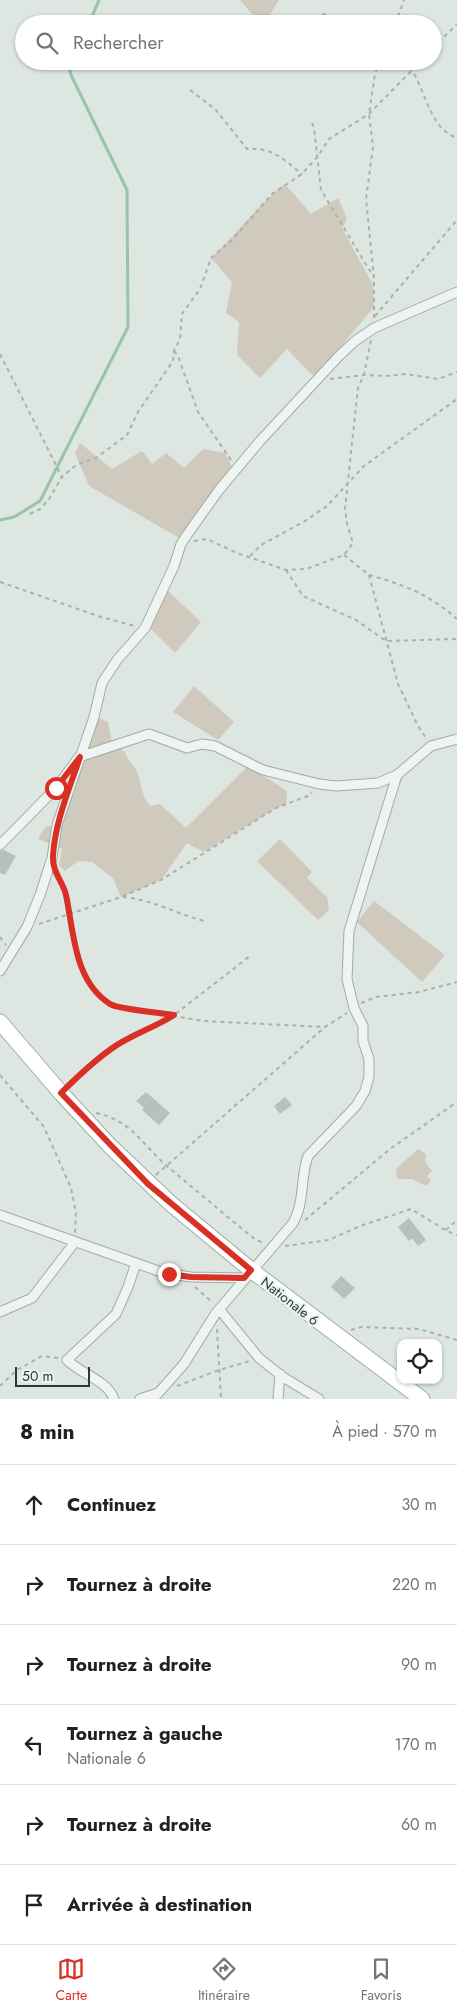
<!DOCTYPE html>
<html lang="fr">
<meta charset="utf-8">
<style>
body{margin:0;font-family:Jost,sans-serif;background:#f6f6f6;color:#202124}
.controls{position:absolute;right:15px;bottom:15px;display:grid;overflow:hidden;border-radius:10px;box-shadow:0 1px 4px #0004}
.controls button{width:45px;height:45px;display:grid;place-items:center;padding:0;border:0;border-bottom:1px solid #e0e0e0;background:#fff;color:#202124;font:25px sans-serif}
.scale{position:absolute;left:15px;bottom:12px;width:75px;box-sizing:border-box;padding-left:5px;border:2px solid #273b31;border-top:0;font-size:14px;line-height:18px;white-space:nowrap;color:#273b31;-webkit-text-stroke:4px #ecf4ef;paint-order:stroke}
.stop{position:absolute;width:15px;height:15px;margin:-11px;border:4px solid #d93025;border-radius:50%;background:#fff}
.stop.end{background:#d93025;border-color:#fff;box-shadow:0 1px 5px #0008}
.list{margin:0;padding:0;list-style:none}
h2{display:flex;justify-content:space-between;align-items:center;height:65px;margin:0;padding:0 20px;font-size:21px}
h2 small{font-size:16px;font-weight:400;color:#757577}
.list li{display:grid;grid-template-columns:32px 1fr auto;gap:15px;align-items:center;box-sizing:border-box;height:80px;padding:0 20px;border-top:1px solid #e0e0e0}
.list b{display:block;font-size:19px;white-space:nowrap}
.list p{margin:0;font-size:16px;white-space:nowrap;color:#757577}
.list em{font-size:16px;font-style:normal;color:#757577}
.icon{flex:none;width:28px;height:28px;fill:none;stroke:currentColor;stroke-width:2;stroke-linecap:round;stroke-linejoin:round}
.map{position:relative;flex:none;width:457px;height:1399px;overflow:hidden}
.search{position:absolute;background:#fff;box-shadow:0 1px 4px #0004;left:15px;right:15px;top:15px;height:55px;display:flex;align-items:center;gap:12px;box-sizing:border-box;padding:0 18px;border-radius:28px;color:#757577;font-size:19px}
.sheet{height:545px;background:#fff}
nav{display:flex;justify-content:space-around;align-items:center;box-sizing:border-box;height:70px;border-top:1px solid #e0e0e0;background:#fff;font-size:14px;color:#757577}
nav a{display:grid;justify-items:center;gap:2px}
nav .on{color:#d93025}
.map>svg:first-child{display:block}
.green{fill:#cfc9be}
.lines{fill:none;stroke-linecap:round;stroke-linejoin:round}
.stream{stroke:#99c4a9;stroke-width:3}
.building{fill:#b4c2bb}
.street-casing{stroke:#9faca5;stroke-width:11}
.primary-casing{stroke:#9db1a6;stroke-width:17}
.path{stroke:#a7b1ad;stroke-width:2;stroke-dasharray:4 4;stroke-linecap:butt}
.street{stroke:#eff4f2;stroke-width:9}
.primary{stroke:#fff;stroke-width:15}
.route{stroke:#d93025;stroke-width:6}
.labels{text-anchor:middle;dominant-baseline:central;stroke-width:4.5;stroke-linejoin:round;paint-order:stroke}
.street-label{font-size:14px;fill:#273b31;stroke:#ecf4ef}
</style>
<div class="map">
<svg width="457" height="1399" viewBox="0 0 457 1399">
<rect width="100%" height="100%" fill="#dde6e1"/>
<path class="green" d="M240,0H279L266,21L261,24Z
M285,184L311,214L338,198L347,218L342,228L373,285L374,307L316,376L311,374L287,349L260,378L237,355L239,322L226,313L232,282L211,258C237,234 257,205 285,184Z
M80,443L112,469L142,451L152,464L166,453L184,468L203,449L225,453L233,469L204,501L183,540L89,486L75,453Z
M166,589L201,622L175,653L149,627Z
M194,686L234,722L218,740L173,712Z
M97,717L108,722L112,743L125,752C128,763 134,764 137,772C142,785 141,796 150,806L160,804L186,828L248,766L287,791L286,804L276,808L204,852L187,843L161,880L121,897L113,878L92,862L78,861L65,871L59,865L62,849L38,839L46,826L55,827Z
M280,839L312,872L307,878L327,897L329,910L318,920L257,861Z
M374,901L445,955L422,982L357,922Z
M418,1149L426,1154L425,1162L432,1171L427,1176L431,1181L426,1186L412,1179H397L396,1169Z"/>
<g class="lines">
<path class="stream" d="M89,24L99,0
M0,520L14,517L40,501L128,327L127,190L71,75L70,71L73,61"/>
</g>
<path class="building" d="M4,850L16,856L5,875L0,873V851Z
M146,1092L170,1113L159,1125L142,1110L144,1108L136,1101Z
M285,1097L292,1105L280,1114L274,1106Z
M409,1218L426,1240L418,1246L412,1238L409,1241L398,1227Z
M341,1276L355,1288L344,1299L331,1287Z"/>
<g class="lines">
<g class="street-casing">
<path id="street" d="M0,845L56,788L79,757L149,734L187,748L202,744L215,746L263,770L319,784L336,786L378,783L397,775L431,746L457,739
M0,971L27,927L40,895L52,858L57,825L94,717L102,683L117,660L145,628L174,566L181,544L189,532L219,490L260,441L339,356L355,341L374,328L457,292
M0,1215L164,1273L191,1277L244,1278
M219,1309L259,1358L283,1377L319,1399
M0,1312L32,1298L75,1242
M114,1399C107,1380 81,1374 67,1360L116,1314L128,1287L136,1263
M140,1399L158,1393
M153,1399L184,1364L216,1313L293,1223C305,1202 300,1178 308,1156L356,1106L365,1091L369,1077V1059L363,1041V1026L354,1008L347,979L349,931L397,775
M278,1399L280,1374"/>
</g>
<g class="primary-casing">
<path id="primary" d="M0,1022L61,1093L110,1146L170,1203L251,1270L422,1399"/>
</g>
<path class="path" d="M322,14L344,19L355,24
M395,24L404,0
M433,48L457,24
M405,61C426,83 426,127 457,138
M190,90L216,110L247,149C275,148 281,158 302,174
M312,123L314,128L321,190L373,276
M375,316L457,220
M374,318V278L366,199L373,147L369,114L375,74L380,61
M174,351L178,356L198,412L231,460
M0,354L62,477
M330,379L364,375L386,376L406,374L438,379L457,372
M30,514L40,509L49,499L62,477L76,465L96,458L127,435L138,412L173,361L174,351L180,339L182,314L200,289L211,258L232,240L272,194L302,174L318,156L329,139L369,114L421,61
M194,541L207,539L237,553L286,570L306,569L344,555L353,543L347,524L345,508L358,388L364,375L371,340
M344,555L369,575L398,684L418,726L426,738
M250,556L261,545L305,521L327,506L364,466L457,399
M286,570L303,596L356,620L386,641L457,639
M369,575C404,585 429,594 457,619
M0,582L101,617L135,626
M56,875L65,893L79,963L95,991L112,1006L204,1021L325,1027
M123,897C151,899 177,914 204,921
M39,924L121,897L161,880L276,808L308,796L312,792
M0,937L6,945
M361,1003L376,997L419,992L457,982
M0,1075L44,1127L71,1188L76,1213L75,1233
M70,1084L112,1048L158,1025L174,1015L250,956
M96,1113C133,1121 142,1145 168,1167C197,1191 226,1216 256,1240L264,1243
M156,1175L325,1027L347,1013
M305,1220L390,1149L457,1102
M446,1230L457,1220
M285,1246L329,1240L360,1226L411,1209C422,1215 448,1233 457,1235
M195,1287L212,1302
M217,1329L221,1399
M351,1330L361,1327L419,1329L457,1340
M0,1386L17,1370L42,1356L58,1358
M177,1386L219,1370L250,1361"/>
<use href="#street" class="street"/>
<use href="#primary" class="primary"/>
</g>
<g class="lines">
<path class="route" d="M56,788L80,757C69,790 55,822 53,856C52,872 63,882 66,895C74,933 74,981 110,1004C117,1009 162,1013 174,1015C154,1028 130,1035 111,1049C93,1062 77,1077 61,1093L148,1184L251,1270L244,1278L191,1277L169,1274"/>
</g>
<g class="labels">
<g class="street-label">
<text transform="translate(290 1301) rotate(38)">Nationale 6</text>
</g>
</g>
</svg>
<div class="controls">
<button><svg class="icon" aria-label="locate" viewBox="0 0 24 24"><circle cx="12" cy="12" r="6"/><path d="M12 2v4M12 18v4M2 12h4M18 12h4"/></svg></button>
</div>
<div class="scale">50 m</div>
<div class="stop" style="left:56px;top:788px"></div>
<div class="stop end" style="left:169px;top:1274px"></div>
<div class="search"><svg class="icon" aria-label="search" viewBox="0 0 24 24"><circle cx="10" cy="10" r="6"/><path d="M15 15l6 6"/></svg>Rechercher</div>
</div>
<section class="sheet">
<h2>8 min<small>À pied · 570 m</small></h2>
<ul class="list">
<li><svg class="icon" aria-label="ahead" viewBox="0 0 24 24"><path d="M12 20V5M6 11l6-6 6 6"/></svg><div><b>Continuez</b></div><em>30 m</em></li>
<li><svg class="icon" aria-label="right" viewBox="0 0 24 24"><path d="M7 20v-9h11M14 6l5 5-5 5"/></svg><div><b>Tournez à droite</b></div><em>220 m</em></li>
<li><svg class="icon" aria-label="right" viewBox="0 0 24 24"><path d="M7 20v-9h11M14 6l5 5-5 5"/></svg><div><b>Tournez à droite</b></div><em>90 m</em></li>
<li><svg class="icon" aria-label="left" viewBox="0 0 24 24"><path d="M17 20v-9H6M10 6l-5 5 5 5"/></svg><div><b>Tournez à gauche</b><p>Nationale 6</p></div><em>170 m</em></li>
<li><svg class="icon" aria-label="right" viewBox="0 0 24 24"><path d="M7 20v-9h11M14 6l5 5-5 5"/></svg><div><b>Tournez à droite</b></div><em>60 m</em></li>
<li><svg class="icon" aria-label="arrive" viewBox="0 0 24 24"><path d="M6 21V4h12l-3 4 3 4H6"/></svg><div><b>Arrivée à destination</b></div></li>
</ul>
</section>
<nav>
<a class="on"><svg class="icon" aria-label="map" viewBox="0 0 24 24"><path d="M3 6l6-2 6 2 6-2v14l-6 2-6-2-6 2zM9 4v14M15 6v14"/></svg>Carte</a>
<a><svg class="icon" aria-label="directions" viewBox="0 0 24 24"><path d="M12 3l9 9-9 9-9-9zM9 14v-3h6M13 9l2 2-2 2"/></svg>Itinéraire</a>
<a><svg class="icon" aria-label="saved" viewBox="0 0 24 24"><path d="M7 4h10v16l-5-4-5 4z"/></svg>Favoris</a>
</nav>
